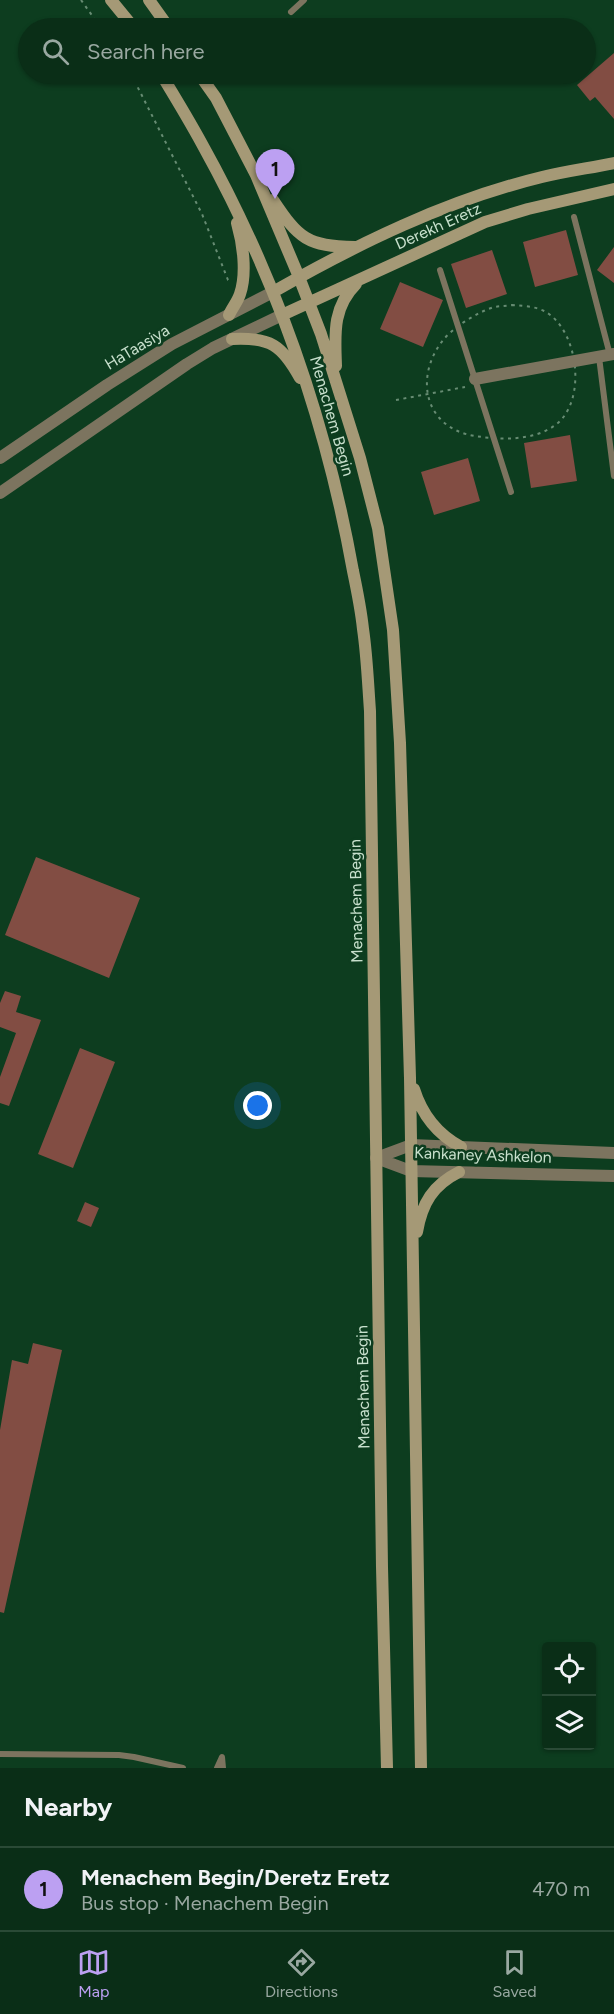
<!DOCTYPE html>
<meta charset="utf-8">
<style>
body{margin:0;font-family:Figtree,sans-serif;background:#183a24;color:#f1f3f6}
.controls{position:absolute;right:18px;bottom:18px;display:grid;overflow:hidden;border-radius:6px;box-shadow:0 2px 4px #0004}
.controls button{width:54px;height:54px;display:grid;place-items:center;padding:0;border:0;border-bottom:2px solid #2a4a36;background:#0a2e17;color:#f1f3f6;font:30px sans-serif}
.you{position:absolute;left:258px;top:1106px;width:21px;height:21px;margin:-15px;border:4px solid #fff;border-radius:50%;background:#1a73e8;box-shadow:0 0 0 9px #1a73e833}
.badge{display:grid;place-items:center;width:39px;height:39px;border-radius:50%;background:#bca0f2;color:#111;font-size:20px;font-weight:700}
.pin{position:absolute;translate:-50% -50px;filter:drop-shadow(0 2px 3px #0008)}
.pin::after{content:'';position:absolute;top:32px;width:21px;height:18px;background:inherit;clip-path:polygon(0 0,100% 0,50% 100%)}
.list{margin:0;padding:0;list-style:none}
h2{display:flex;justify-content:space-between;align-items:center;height:78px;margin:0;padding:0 24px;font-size:26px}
h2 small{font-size:20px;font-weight:400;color:#99a8a1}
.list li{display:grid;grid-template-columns:39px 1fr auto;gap:18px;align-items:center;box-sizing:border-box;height:84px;padding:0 24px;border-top:2px solid #2a4a36}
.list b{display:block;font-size:22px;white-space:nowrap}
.list p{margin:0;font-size:20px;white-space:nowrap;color:#99a8a1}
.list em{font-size:20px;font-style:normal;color:#99a8a1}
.icon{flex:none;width:33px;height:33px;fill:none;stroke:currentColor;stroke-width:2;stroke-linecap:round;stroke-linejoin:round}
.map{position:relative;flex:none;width:614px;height:1768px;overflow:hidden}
.search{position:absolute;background:#0a2e17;box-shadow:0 2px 4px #0004;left:18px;right:18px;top:18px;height:66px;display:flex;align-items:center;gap:15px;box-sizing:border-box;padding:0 21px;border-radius:33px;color:#99a8a1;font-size:22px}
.sheet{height:162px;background:#0a2e17}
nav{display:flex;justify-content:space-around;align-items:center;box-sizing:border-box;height:84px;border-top:2px solid #2a4a36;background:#0a2e17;font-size:16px;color:#99a8a1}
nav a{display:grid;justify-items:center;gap:3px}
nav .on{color:#bca0f2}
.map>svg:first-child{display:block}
.building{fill:#824d43}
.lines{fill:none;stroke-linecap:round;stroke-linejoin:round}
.path{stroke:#678c73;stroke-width:2;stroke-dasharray:3 4.5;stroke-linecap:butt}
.service{stroke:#7c745f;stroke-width:6}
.minor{stroke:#7c745f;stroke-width:12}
.tertiary{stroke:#7c745f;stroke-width:12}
.secondary{stroke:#a59976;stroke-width:12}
.labels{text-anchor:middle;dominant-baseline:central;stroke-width:5;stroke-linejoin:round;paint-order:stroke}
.street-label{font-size:16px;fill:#c8e0cd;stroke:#0d3d1f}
</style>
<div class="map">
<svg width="614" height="1768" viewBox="0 0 614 1768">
<rect width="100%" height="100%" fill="#0d3d1f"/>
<path class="building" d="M614,53V119L595,97L590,101L577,85Z
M566,230L578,275L535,287L523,242Z
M614,247V283L597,270Z
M492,250L507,294L466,308L451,264Z
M400,282L443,300L423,347L380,329Z
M570,435L577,481L531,488L524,443Z
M468,458L480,501L434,515L421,472Z
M36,857L140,898L109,978L5,935Z
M5,991L21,996L16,1012L41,1020L9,1106L0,1103V1077L16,1033L0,1027V1003Z
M80,1048L115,1062L73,1168L38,1154Z
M85,1202L99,1208L91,1227L77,1221Z
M33,1343L62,1350L4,1613L0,1612V1430L12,1360L28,1364Z"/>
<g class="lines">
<path class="path" d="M81,0L101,28
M131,74L202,214L228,280L231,281
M512,305C522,306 534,306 544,311C579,329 588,403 554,426C532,441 500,440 475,436C423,428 414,375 444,339C455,326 478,312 494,307C500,306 506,306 512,305Z
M396,400L465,387"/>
<path class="service" d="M291,12L304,0
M574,217L610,355
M440,270L511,492
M599,357L614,476
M0,1754L119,1755L134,1757L183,1768
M217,1768L222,1757L223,1768"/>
<path class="minor" d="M475,379L614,354"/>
<path class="tertiary" d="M0,458L107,385L172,344L273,292
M0,493L187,364L213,348L282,315
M376,1158L411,1145L614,1153
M376,1158L411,1171L614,1176"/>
<path class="secondary" d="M111,0L134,28
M149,0L169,28
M161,74C175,97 189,120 202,144C276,277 326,421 353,571C357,590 361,610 363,629C367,656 368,684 370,711L382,1567L387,1768
M199,74L216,98L256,175L299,277L321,334L360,458L378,528L393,630L400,743L410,1078L421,1768
M273,200C299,239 307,246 355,247
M273,292C357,244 447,200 542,177C566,171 590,168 614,163
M229,315C232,308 238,301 240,294C247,273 243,244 237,223
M282,315L485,222L528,209L614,189
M232,339C270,337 282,345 300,378
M336,366C335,335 332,308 356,284
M414,1089C422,1115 437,1134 461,1147
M417,1232C422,1203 433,1185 459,1172"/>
</g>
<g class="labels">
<g class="street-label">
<text transform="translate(438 226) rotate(-24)">Derekh Eretz</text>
<text transform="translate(137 347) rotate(-31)">HaTaasiya</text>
<text transform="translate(332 416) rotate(74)">Menachem Begin</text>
<text transform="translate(356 901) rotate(-91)">Menachem Begin</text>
<text transform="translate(483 1155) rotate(2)">Kankaney Ashkelon</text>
<text transform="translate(363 1387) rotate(-91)">Menachem Begin</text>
</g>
</g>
</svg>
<div class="controls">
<button><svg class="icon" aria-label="locate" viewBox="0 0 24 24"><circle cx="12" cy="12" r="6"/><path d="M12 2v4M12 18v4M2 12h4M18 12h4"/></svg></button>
<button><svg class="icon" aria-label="layers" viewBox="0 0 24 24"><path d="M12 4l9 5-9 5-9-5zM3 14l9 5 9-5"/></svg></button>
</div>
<div class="you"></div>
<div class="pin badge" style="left:275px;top:199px">1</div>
<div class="search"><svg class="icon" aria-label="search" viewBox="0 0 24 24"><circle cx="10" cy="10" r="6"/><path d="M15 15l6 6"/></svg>Search here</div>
</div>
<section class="sheet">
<h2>Nearby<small></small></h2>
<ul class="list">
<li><span class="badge">1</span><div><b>Menachem Begin/Deretz Eretz</b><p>Bus stop · Menachem Begin</p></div><em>470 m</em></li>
</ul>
</section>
<nav>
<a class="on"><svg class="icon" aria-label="map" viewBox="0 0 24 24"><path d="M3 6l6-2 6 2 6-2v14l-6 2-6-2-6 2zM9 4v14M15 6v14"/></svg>Map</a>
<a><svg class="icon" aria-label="directions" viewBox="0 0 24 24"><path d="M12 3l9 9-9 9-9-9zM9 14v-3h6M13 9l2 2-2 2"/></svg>Directions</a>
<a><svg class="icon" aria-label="saved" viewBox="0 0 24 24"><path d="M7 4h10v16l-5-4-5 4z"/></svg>Saved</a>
</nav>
